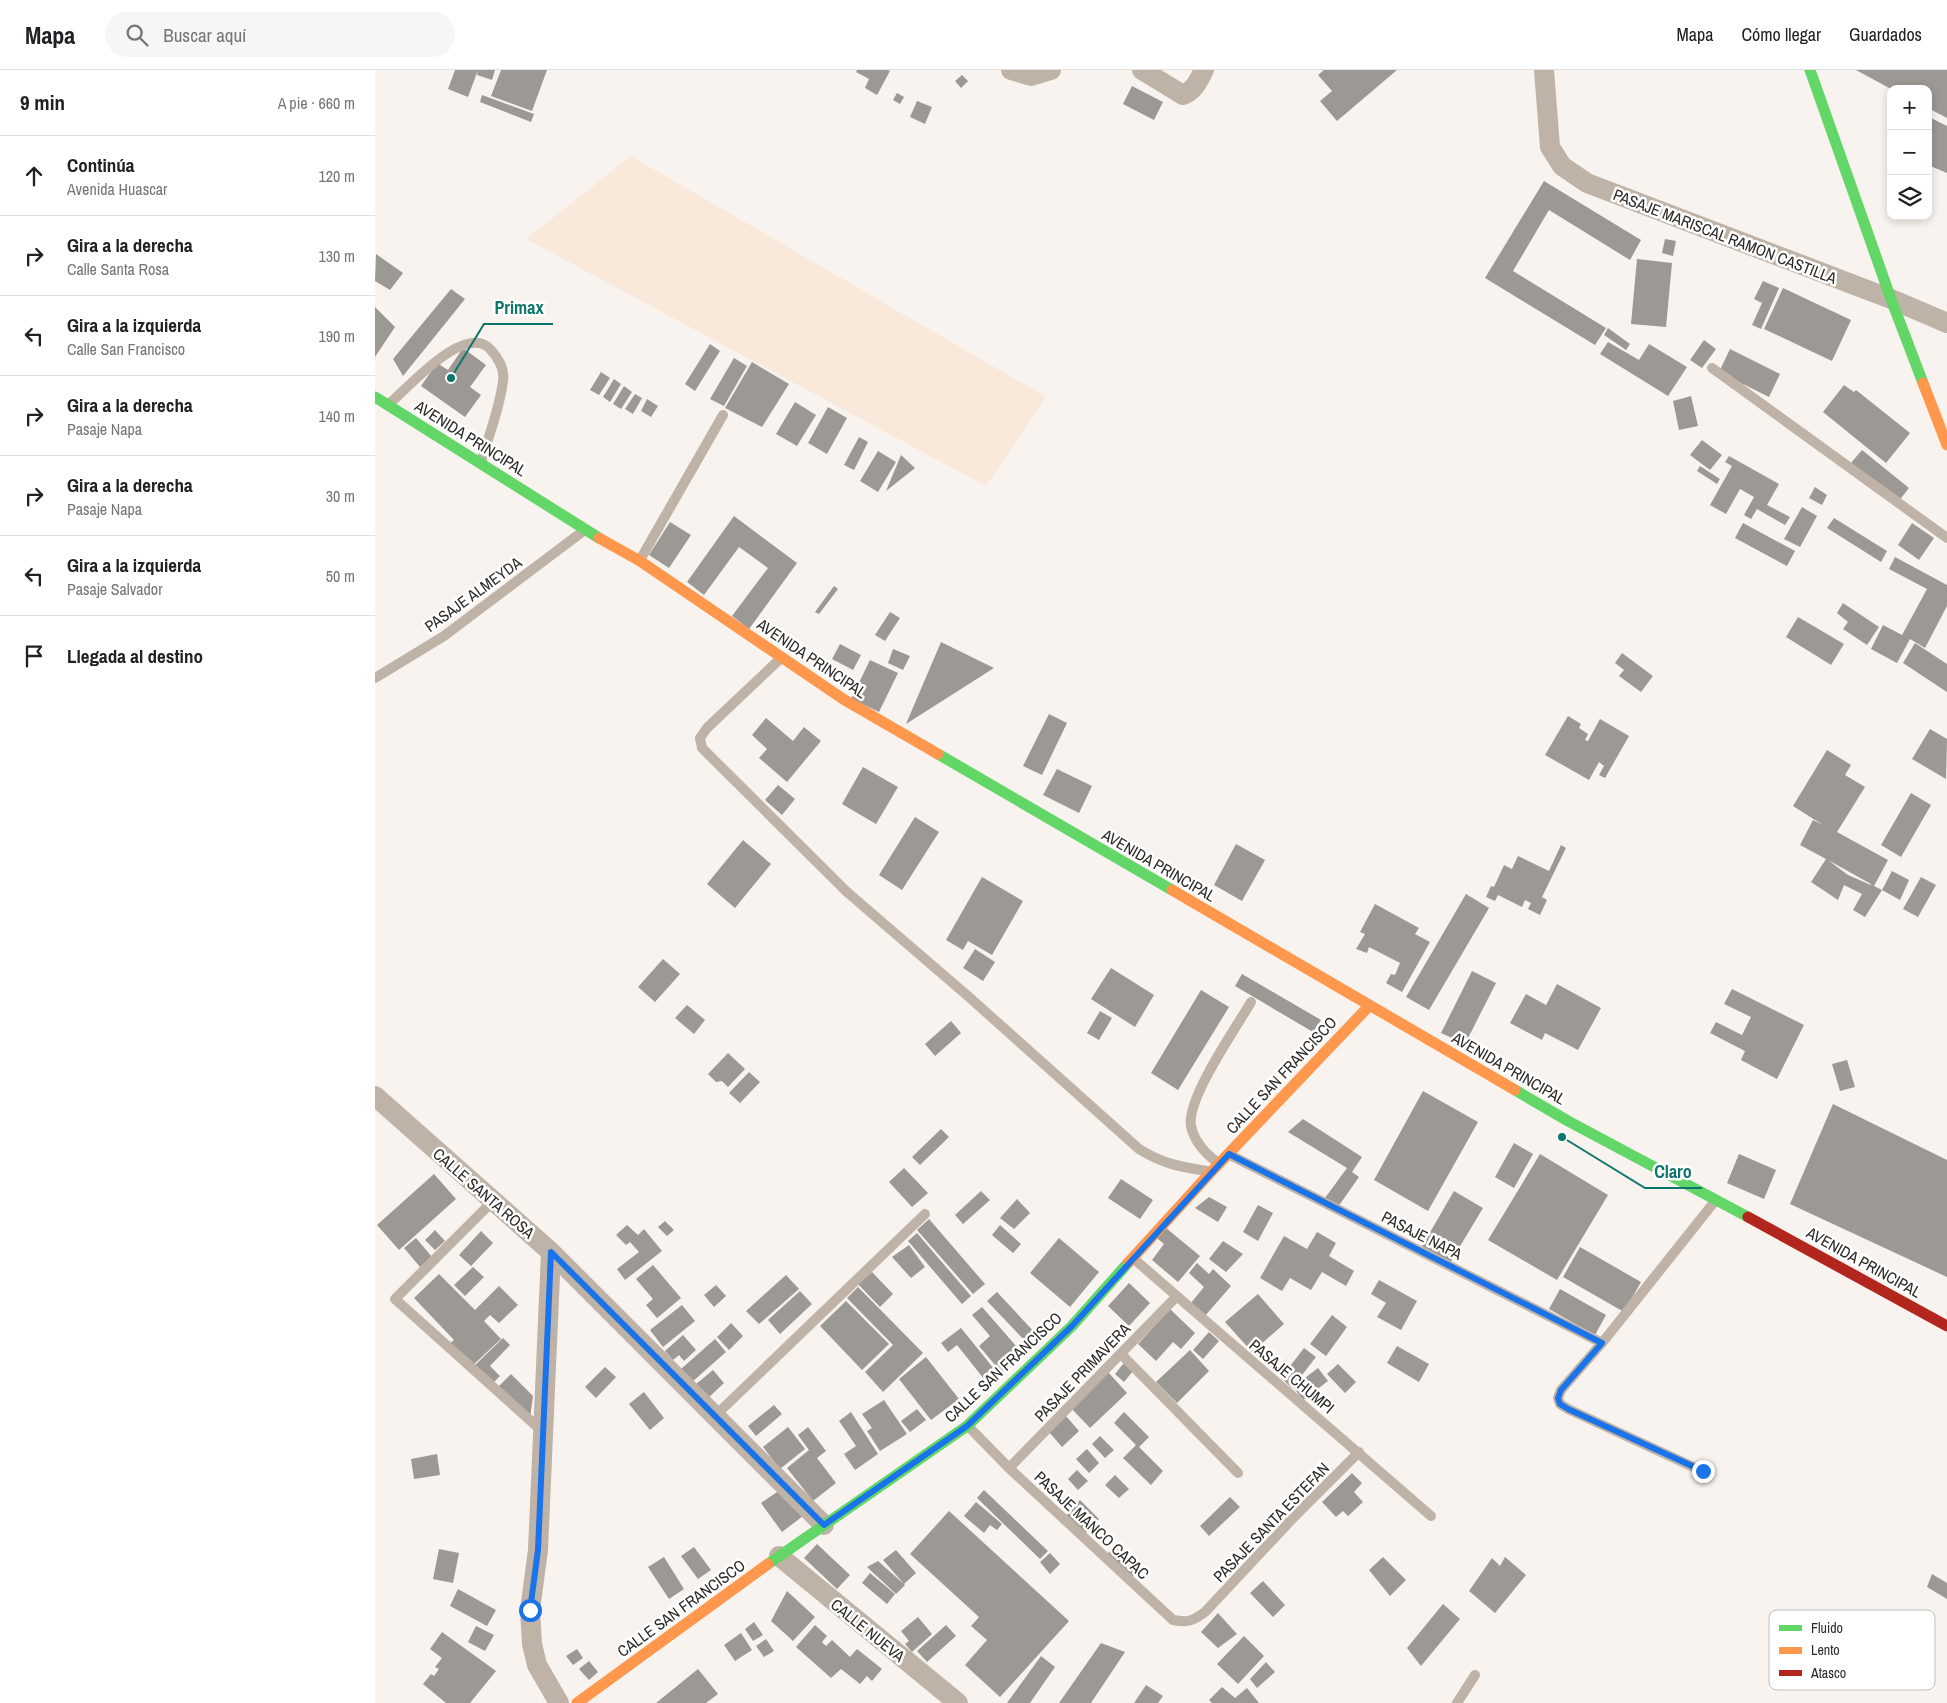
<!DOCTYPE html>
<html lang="es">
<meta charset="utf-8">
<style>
body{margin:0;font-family:"Archivo Narrow",sans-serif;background:#f6f6f6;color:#202124}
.controls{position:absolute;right:15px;top:15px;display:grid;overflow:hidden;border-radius:10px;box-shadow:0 2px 8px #0003}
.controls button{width:45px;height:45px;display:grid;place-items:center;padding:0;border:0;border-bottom:1px solid #e0e0e0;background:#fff;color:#202124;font:25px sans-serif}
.stop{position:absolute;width:15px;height:15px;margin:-11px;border:4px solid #1a73e8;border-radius:50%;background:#fff}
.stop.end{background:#1a73e8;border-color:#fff;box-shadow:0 1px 5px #0008}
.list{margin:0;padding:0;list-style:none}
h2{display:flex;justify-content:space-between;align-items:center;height:65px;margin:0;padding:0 20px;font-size:21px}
h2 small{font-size:16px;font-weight:400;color:#757577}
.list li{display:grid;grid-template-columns:32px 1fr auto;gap:15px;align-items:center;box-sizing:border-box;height:80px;padding:0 20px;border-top:1px solid #e0e0e0}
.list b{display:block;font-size:19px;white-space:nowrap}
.list p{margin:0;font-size:16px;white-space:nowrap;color:#757577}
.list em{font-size:16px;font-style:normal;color:#757577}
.icon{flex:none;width:28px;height:28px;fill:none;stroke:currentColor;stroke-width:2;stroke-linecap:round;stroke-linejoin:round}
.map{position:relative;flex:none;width:1572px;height:1633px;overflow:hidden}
header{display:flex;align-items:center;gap:30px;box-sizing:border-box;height:70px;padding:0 25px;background:#fff;border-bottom:1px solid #e0e0e0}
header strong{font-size:24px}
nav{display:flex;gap:28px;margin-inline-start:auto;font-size:18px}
.search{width:350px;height:45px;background:#f6f6f6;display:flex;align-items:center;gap:12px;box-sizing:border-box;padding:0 18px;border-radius:28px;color:#757577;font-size:19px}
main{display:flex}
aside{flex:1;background:#fff}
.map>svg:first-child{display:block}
.green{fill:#f9e9db}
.building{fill:#9c9894;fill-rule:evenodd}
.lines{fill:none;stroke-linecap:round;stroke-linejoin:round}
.lane{stroke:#bfb2a6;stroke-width:10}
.street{stroke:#bfb2a6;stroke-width:20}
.fast{stroke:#63d668;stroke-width:11}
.slow{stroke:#ff974d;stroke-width:11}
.jam{stroke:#b3261e;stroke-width:11}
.route{stroke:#1a73e8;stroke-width:6}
.labels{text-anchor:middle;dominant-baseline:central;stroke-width:5;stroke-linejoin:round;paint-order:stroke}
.street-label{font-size:16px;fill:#2d2a27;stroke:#fff}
.key{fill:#fff;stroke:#c0bfbe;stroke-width:1}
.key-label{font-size:14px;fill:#2d2a27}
.leader{fill:none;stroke:#0f766e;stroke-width:2}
.callout-dot{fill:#0f766e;stroke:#fff;stroke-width:2}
.callout-label{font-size:18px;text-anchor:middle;font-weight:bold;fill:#0f766e;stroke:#fff;stroke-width:5;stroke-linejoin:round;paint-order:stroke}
</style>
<header>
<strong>Mapa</strong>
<div class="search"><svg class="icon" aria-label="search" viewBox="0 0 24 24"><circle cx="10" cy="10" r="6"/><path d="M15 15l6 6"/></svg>Buscar aquí</div>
<nav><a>Mapa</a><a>Cómo llegar</a><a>Guardados</a></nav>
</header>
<main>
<aside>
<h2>9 min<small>A pie · 660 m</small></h2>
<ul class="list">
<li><svg class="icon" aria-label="ahead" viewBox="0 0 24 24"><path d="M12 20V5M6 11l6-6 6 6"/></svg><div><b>Continúa</b><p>Avenida Huascar</p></div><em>120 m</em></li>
<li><svg class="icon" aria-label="right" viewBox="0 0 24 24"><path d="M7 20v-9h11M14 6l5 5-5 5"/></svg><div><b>Gira a la derecha</b><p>Calle Santa Rosa</p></div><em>130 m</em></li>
<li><svg class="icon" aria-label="left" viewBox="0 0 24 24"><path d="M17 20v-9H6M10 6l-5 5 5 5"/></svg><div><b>Gira a la izquierda</b><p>Calle San Francisco</p></div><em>190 m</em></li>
<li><svg class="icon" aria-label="right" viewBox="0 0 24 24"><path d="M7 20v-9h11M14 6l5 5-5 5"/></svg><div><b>Gira a la derecha</b><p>Pasaje Napa</p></div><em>140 m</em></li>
<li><svg class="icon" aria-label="right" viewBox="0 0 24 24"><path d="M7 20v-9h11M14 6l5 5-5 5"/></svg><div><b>Gira a la derecha</b><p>Pasaje Napa</p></div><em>30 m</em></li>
<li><svg class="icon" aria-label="left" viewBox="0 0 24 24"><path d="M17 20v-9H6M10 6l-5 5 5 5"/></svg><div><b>Gira a la izquierda</b><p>Pasaje Salvador</p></div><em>50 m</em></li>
<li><svg class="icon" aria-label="arrive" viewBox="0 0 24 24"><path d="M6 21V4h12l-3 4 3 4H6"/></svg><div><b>Llegada al destino</b></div></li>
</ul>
</aside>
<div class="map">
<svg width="1572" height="1633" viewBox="0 0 1572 1633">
<rect width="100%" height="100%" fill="#f8f3ee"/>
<path class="green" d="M256,86L671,327L611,416L151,169Z"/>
<path class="building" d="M80,0H103L93,27L73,19Z
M103,0H120L117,10L102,5Z
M126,0H172L157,41L116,26Z
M482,0H513L515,1L502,25L490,18L494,9L481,2Z
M949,0H1022L962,51L945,31L957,21L943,5Z
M1481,0H1572V48L1553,38V19H1516Z
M587,5L593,11L586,18L580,11Z
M757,16L788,32L779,50L748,34Z
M522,23L529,27L525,34L518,30Z
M107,25L159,44L156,52L105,32Z
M542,31L557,37L550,54L535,47Z
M1554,47L1572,56V103L1553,95Z
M1169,111L1266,170L1255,190L1174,140L1138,201L1231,258L1220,275L1110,208Z
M1290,169L1301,171L1298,186L1287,183Z
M1,184L28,203L15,220L0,211Z
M1262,189L1297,193L1291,257L1256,254Z
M1388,211L1404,218L1386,259L1377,255L1387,233L1379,229Z
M1408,218L1476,250L1457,291L1389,259Z
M76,219L90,229L28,306L18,289Z
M0,237L20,257L0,287Z
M1233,258L1255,274L1251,280L1229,265Z
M1329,270L1341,279L1327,298L1315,290Z
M1233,272L1264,290L1274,274L1312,297L1293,326L1225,284Z
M335,274L345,281L320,321L310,314Z
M88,278L111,295L95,317L106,325L90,347L46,316L62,293L73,300Z
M1355,279L1405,304L1394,327L1344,302Z
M359,288L372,296L349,336L335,329Z
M377,292L414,314L387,357L350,338Z
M226,302L235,308L224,325L215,320Z
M239,309L246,314L235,332L228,327Z
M1469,315L1479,322L1481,320L1535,363L1511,393L1448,342Z
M249,316L257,322L246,339L238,334Z
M260,324L267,328L258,344L250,339Z
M1316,326L1323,356L1304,360L1298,331Z
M272,329L283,336L276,347L266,341Z
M420,332L441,345L422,376L401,364Z
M453,337L472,348L452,384L433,373Z
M484,367L493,372L479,400L469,395Z
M1327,370L1347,385L1335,400L1315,385Z
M1487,380L1534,418L1523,432L1475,394Z
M503,381L521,392L503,422L485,411Z
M526,385L540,398L511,421Z
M1354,386L1404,414L1392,435L1415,447L1410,455L1382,439L1376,449L1369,445L1379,427L1365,419L1351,444L1335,435L1357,396L1350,392Z
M1325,396L1345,409L1342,414L1322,401Z
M1440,417L1452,425L1447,435L1434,428Z
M1427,437L1442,446L1425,477L1409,469Z
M359,446L422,493L374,559L357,546L393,498L364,477L329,525L312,512Z
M1459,448L1512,481L1506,492L1452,458Z
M295,452L316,465L294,498L274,485Z
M1368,453L1420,481L1412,496L1360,468Z
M1537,453L1559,468L1544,490L1523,475Z
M1520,487L1572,515V536L1550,578L1535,569L1522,593L1496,579L1508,555L1527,565L1552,519L1514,499Z
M459,516L463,519L444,544L440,542Z
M1468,533L1504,557L1492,575L1468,559L1473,552L1462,543Z
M515,542L525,548L510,571L500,565Z
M1423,547L1469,574L1456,595L1411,567Z
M566,572L619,598L531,654Z
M1540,573L1572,594V622L1528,593Z
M465,574L486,585L478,600L457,589Z
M518,579L535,586L528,600L513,593Z
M1247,583L1278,606L1266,622L1244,606L1249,600L1240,593Z
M495,590L523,603L504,642L476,629Z
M674,644L692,653L667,705L648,696Z
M1193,646L1206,654L1204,658L1213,664L1210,670L1213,671L1225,649L1254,666L1230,708L1224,705L1229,696L1224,692L1214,710L1170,685Z
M391,648L418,671L429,657L446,671L412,712L384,688L392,679L377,665Z
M1555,659L1572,669L1571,709L1537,689Z
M1452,680L1476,695L1470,705L1490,717L1462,762L1513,790L1499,816L1507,820L1517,801L1534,810L1525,830L1507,820L1490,847L1478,840L1487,824L1469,815L1463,830L1436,812L1451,789L1425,775L1438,750L1448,755L1418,736ZM1453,790L1496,814V815L1473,805Z
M488,697L523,717L501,754L467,734Z
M682,699L717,716L704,743L668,725Z
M403,715L420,729L407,745L390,730Z
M1536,723L1556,735L1526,787L1506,775Z
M540,747L564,762L527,820L504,805Z
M368,770L396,794L360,838L332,814Z
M861,774L890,790L867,831L839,815Z
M1186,775L1191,778L1167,827L1172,830L1165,845L1153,839L1156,833L1150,830L1147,837L1123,825L1120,831L1111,827L1116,816L1119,817L1129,795L1137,799L1143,786L1174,801Z
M607,807L648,831L617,885L593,871L588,880L571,870Z
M1546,807L1561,815L1543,847L1528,839Z
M1091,824L1114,838L1054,940L1031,927Z
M1000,834L1044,858L1040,864L1055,872L1027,922L1011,913L1016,904L1020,905L1025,893L994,877L992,883L981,879L990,864L985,862Z
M600,879L620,892L608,911L588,898Z
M288,889L305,904L280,932L263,917Z
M736,898L779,925L760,957L716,929Z
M1097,901L1121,913L1090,974L1066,963Z
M867,904L946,950L938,962L860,916Z
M1182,914L1226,938L1203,980L1170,963L1167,970L1135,953L1151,924L1171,935Z
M1357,919L1429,955L1402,1009L1366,990L1370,981L1335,963L1341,952L1367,965L1376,947L1349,934Z
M826,920L854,937L803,1020L776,1003Z
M312,935L330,950L319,964L300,948Z
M725,941L737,948L724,970L712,963Z
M576,951L586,963L560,986L550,974Z
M353,983L370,999L353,1017L347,1011L341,1012L333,1004Z
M1472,990L1480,1017L1465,1021L1457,994Z
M374,1002L385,1012L365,1033L354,1023Z
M1048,1021L1103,1052L1053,1141L999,1110Z
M1458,1034L1572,1090V1207L1415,1134Z
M928,1049L987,1087L977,1102L984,1107L963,1137L950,1128L972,1098L913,1062Z
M566,1059L574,1067L545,1095L537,1087Z
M1139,1073L1158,1084L1139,1118L1120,1107Z
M1165,1084L1233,1125L1182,1210L1113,1170Z
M1364,1084L1401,1100L1389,1129L1352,1113Z
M529,1098L553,1123L537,1137L514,1112Z
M59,1104L81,1129L24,1180L2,1155Z
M746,1109L778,1130L765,1149L733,1128Z
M606,1121L615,1130L588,1154L580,1145Z
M1079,1121L1108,1138L1075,1193L1047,1176Z
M834,1127L852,1137L843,1152L820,1138Z
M642,1129L655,1143L639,1159L625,1148Z
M883,1135L898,1143L883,1171L868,1162Z
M554,1149L610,1214L598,1224L542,1160Z
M290,1151L299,1160L292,1166L283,1157Z
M252,1155L263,1165L269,1159L287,1181L250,1210L242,1199L264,1182L255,1172L251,1175L241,1165Z
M625,1155L646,1174L638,1183L617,1165Z
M791,1158L825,1186L803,1212L777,1190L789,1174L782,1168Z
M60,1160L70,1171L60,1180L50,1170Z
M106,1161L118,1173L96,1196L84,1185Z
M942,1162L961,1173L954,1186L979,1201L971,1216L947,1202L936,1220L915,1208L907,1221L885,1208L909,1166L932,1179Z
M542,1163L596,1226L587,1234L533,1171Z
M41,1168L57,1187L45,1197L29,1178Z
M684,1168L724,1202L695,1237L655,1203Z
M848,1171L868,1184L851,1202L834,1189Z
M534,1175L550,1197L536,1208L517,1187Z
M1205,1177L1266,1212L1249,1242L1188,1207Z
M822,1193L834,1204L838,1199L856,1216L829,1247L815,1234L829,1217L814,1203Z
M278,1195L306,1228L282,1248L271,1235L278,1229L261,1209Z
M98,1197L109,1207L90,1226L79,1215Z
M497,1202L518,1224L505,1237L483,1214Z
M64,1204L100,1240L124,1216L143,1235L124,1253L115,1245L109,1251L126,1269L97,1296L75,1273L79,1270L39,1228Z
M411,1205L424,1219L384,1254L371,1241Z
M1004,1210L1042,1231L1026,1260L1002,1247L1011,1233L996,1224Z
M754,1213L775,1233L754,1256L733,1236Z
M341,1215L351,1226L339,1237L329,1225Z
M483,1217L548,1283L508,1322L490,1302L518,1275L472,1228Z
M1185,1219L1231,1245L1220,1265L1174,1239Z
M425,1221L437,1234L405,1264L393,1250Z
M622,1222L662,1265L653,1274L612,1231Z
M883,1224L909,1254L877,1282L850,1252Z
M471,1231L514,1274L487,1300L445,1256Z
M307,1235L320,1251L288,1277L275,1260Z
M607,1237L648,1284L626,1302L604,1276L615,1266L597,1245Z
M795,1239L820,1263L806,1279L798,1272L781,1291L763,1274Z
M957,1245L972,1257L951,1286L935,1274Z
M356,1253L368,1266L354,1280L342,1267Z
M586,1258L624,1305L613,1314L582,1275L573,1282L566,1273Z
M834,1262L844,1271L828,1289L818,1280Z
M308,1265L321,1280L309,1291L304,1285L298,1290L290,1281Z
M128,1268L135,1275L115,1296L125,1306L117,1314L99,1296Z
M340,1269L351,1282L317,1312L306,1299Z
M1022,1276L1054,1294L1044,1312L1012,1293Z
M929,1278L941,1287L917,1318L906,1308Z
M815,1280L834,1301L802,1333L781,1312Z
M551,1287L584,1329L556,1350L524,1309Z
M749,1293L758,1301L749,1312L740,1304Z
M963,1294L981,1312L970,1323L952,1304Z
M230,1297L241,1307L221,1328L210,1317Z
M943,1298L953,1311L928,1330L918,1317Z
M338,1300L349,1313L332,1329L320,1315Z
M733,1302L752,1323L715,1358L695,1337Z
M136,1304L158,1326L155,1348L123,1317Z
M269,1322L289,1348L275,1360L254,1334Z
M509,1330L532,1364L505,1381L492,1361L497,1358L487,1344Z
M399,1335L407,1344L381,1366L373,1356Z
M542,1339L551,1350L535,1362L526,1351Z
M476,1342L503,1384L480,1400L469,1384L481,1376L464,1351Z
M749,1342L774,1367L764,1377L788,1401L776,1415L748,1388L761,1375L739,1353Z
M691,1346L704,1361L687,1377L674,1362Z
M413,1357L430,1379L405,1399L388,1377Z
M433,1357L451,1381L442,1388L461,1413L438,1431L412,1398L434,1380L423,1365Z
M725,1366L739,1380L730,1388L717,1374Z
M712,1379L724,1393L714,1403L701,1389Z
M62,1384L65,1405L39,1409L36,1389Z
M702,1400L713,1411L703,1420L693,1409Z
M977,1403L987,1413L979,1422L988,1432L973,1446L968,1441L961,1447L947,1432Z
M740,1405L754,1419L744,1428L730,1415Z
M408,1418L428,1446L407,1462L386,1433Z
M609,1420L673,1481L665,1489L602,1428Z
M855,1427L865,1437L834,1466L825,1456Z
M705,1430L724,1449L709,1465L690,1447Z
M601,1432L627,1454L622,1460L615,1455L609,1463L589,1446Z
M574,1441L694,1551L625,1627L590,1595L612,1570L596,1556L604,1547L535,1484Z
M745,1473L767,1498L755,1509L732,1484Z
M442,1474L475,1505L462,1519L429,1488Z
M319,1477L336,1500L323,1509L306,1486Z
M64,1479L84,1483L78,1513L58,1509Z
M521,1480L541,1503L529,1514L508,1490Z
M675,1483L685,1494L675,1504L665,1492Z
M289,1487L309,1519L294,1529L273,1497Z
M1008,1487L1031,1510L1015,1526L994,1500Z
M1130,1487L1151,1505L1120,1543L1094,1521L1117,1488L1125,1496Z
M503,1491L530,1515L521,1524L492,1497Z
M495,1503L520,1524L512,1534L487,1513Z
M1557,1504L1572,1513V1529L1552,1517Z
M888,1511L910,1535L898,1547L875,1523Z
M83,1519L121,1540L112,1556L75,1536Z
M412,1521L440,1547L418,1571L396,1551Z
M1068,1534L1085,1549L1046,1596L1032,1578Z
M843,1543L862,1564L843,1578L826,1562Z
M543,1547L557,1564L537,1582L530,1574L534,1571L526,1561Z
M379,1552L388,1565L378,1571L370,1559Z
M440,1555L452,1566L447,1572L451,1576L457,1570L475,1587L482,1579L507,1599L497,1611L492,1606L485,1614L466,1599L456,1608L421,1577Z
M571,1555L581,1566L552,1592L542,1581Z
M101,1556L119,1565L110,1581L93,1572Z
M67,1562L121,1601L95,1633H71L48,1614L56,1604L59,1606L64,1599L60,1597L67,1588L55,1579Z
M366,1563L377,1580L360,1591L349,1575Z
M869,1566L889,1586L863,1614L842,1594Z
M391,1569L399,1581L389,1587L381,1576Z
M726,1573L750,1582L716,1633H684Z
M202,1579L208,1588L198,1595L191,1586Z
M666,1586L680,1597L655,1633H632Z
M214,1591L223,1602L214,1610L204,1599Z
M891,1592L900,1602L882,1618L875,1609Z
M323,1599L343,1624L331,1633H281Z
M771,1615L788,1626L783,1633H759Z
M847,1617L860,1628L872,1618L884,1633H837L834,1630Z"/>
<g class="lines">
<path class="lane" d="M1337,298L1572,468
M14,334C34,317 91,251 116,280C124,289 130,299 128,311C125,338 113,367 106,393
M265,490L348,345
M406,588L332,658L325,668L327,678L472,822L594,927L764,1079C788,1094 806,1097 832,1101
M0,608L69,566L207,462
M855,1085L1227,1273
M843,1093C831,1084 819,1071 816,1056C811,1029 861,958 876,932
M118,1131L20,1229L167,1361
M759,1189L1056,1446
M746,1284L863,1403
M341,1345L550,1144
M593,1356L634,1398L798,1550C812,1553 818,1551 830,1542L918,1448L984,1382
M634,1398L801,1227
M1327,1401L1193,1339L1185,1334L1183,1328L1186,1320L1227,1273L1340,1131
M1082,1633L1100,1605"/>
<path class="street" d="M636,0L656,6L676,0
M767,0L808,25C820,20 823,11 829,0
M1169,0L1175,77L1187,96L1212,113L1516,229L1572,253
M0,1026L176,1182L449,1455
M176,1182L163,1480L155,1540L157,1574L162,1595L184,1633
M404,1486L583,1633"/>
<path class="fast" d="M1435,0L1516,229L1548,313
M0,327L224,468
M563,684L797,820
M1140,1020L1193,1051L1373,1147
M393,1494L592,1356L697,1256L753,1193"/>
<path class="slow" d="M1548,313L1572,375
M224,468L265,491L468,629L563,684
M797,820L1140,1020
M753,1193L836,1102L994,936
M202,1633L393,1494"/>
<path class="jam" d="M1373,1147L1572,1256"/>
</g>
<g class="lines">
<path class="route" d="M155,1540L163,1480L176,1182L449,1455L592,1356L697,1256L854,1084L1227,1273L1186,1320L1183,1328L1185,1334L1193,1339L1328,1401"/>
</g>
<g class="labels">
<g class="street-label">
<text transform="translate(1350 166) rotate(21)">PASAJE MARISCAL RAMON CASTILLA</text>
<text transform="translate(96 368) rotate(32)">AVENIDA PRINCIPAL</text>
<text transform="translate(98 524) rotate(-36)">PASAJE ALMEYDA</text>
<text transform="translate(437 588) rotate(34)">AVENIDA PRINCIPAL</text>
<text transform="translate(784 795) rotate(30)">AVENIDA PRINCIPAL</text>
<text transform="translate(1134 998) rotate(30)">AVENIDA PRINCIPAL</text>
<text transform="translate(906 1005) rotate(-47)">CALLE SAN FRANCISCO</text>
<text transform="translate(109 1123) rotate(41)">CALLE SANTA ROSA</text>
<text transform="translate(1047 1165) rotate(27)">PASAJE NAPA</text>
<text transform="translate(1489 1192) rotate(29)">AVENIDA PRINCIPAL</text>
<text transform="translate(628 1297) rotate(-43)">CALLE SAN FRANCISCO</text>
<text transform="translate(707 1302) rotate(-46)">PASAJE PRIMAVERA</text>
<text transform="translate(917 1306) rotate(40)">PASAJE CHUMPI</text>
<text transform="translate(896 1452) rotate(-46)">PASAJE SANTA ESTEFAN</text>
<text transform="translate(717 1455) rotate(43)">PASAJE MANCO CAPAC</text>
<text transform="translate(306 1538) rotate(-36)">CALLE SAN FRANCISCO</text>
<text transform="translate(493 1560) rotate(39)">CALLE NUEVA</text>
</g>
</g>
<rect x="1394" y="1540" width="166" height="80" rx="8" class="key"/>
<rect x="1404" y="1555" width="23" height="6" fill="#63d668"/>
<rect x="1404" y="1577" width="23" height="7" fill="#ff974d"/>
<rect x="1404" y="1600" width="23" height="6" fill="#b3261e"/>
<g class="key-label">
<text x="1436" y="1563">Fluido</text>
<text x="1436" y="1585">Lento</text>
<text x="1436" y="1608">Atasco</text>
</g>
<path class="leader" d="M76 308L109 254H178M1187 1067L1270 1118H1327"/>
<g class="callout-dot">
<circle cx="76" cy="308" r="5"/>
<circle cx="1187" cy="1067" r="5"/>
</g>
<g class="callout-label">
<text x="144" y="244">Primax</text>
<text x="1298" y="1108">Claro</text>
</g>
</svg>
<div class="controls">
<button>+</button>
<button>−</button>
<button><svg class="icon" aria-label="layers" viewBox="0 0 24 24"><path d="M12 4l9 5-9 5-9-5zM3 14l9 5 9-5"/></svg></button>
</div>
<div class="stop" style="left:155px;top:1540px"></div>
<div class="stop end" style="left:1328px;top:1401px"></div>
</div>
</main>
